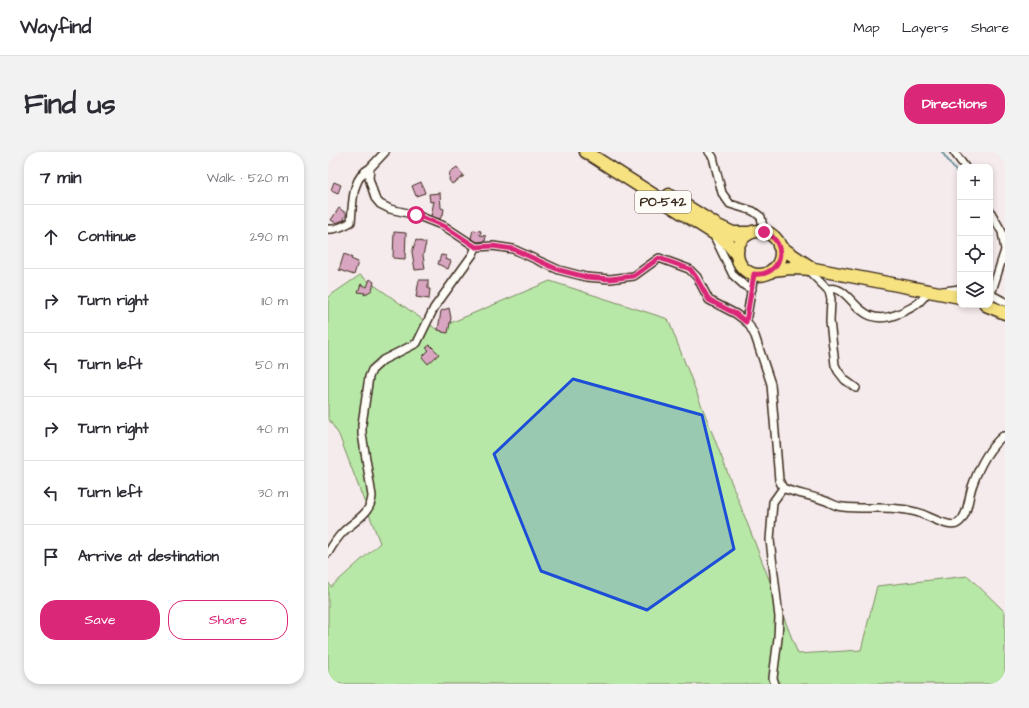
<!DOCTYPE html>
<meta charset="utf-8">
<style>
body{margin:0;font-family:"Architects Daughter",sans-serif;background:#f2f2f3;color:#2b2b33}
.controls{position:absolute;right:12px;top:12px;display:grid;overflow:hidden;border-radius:8px;box-shadow:0 2px 6px #0003}
.controls button{width:36px;height:36px;display:grid;place-items:center;padding:0;border:0;border-bottom:1px solid #e1e1e2;background:#fff;color:#2b2b33;font:20px sans-serif}
.stop{position:absolute;width:12px;height:12px;margin:-9px;border:3px solid #db2777;border-radius:50%;background:#fff}
.stop.end{background:#db2777;border-color:#fff;box-shadow:0 1px 4px #0008}
.list{margin:0;padding:0;list-style:none}
h2{display:flex;justify-content:space-between;align-items:center;height:52px;margin:0;padding:0 16px;font-size:17px}
h2 small{font-size:13px;font-weight:400;color:#7c7c81}
.list li{display:grid;grid-template-columns:26px 1fr auto;gap:12px;align-items:center;box-sizing:border-box;height:64px;padding:0 16px;border-top:1px solid #e1e1e2}
.list b{display:block;font-size:15px;white-space:nowrap}
.list em{font-size:13px;font-style:normal;color:#7c7c81}
.actions{display:flex;gap:8px;padding:12px 16px}
.actions a{flex:1;padding:9px 0;border:1px solid #db2777;border-radius:16px;text-align:center;font-size:14px;color:#db2777}
.actions .main{background:#db2777;color:#fff}
.icon{flex:none;width:22px;height:22px;fill:none;stroke:currentColor;stroke-width:2;stroke-linecap:round;stroke-linejoin:round}
.map{position:relative;flex:none;width:677px;height:532px;overflow:hidden;border-radius:16px}
header{display:flex;align-items:center;gap:24px;box-sizing:border-box;height:56px;padding:0 20px;background:#fff;border-bottom:1px solid #e1e1e2}
header strong{font-size:19px}
nav{display:flex;gap:22px;margin-inline-start:auto;font-size:14px}
.intro{display:flex;align-items:center;justify-content:space-between;box-sizing:border-box;height:96px;padding:0 24px}
h1{margin:0;font-size:28px}
.button{padding:10px 18px;border-radius:16px;background:#db2777;color:#fff;font-size:14px;font-weight:700}
main{display:flex;gap:24px;padding:0 24px}
aside{flex:1;background:#fff;border-radius:16px;box-shadow:0 2px 6px #0003}
.map>svg:first-child{display:block}
.green{fill:#b8e8a7;stroke:#7a8962}
.lines{fill:none;stroke-linecap:round;stroke-linejoin:round}
.stream{stroke:#6a9198;stroke-width:2}
.building{fill:#d9a6c1;stroke:#3b2a1e}
.minor-casing{stroke:#3b2a1e;stroke-width:10}
.primary-casing{stroke:#3b2a1e;stroke-width:15}
.minor{stroke:#fdfcf7;stroke-width:7}
.primary{stroke:#f6e281;stroke-width:12}
.route{stroke:#db2777;stroke-width:5}
.marked{fill:#1d4ed8;fill-opacity:0.2;stroke:#1d4ed8;stroke-width:3;stroke-linejoin:round}
.labels{text-anchor:middle;dominant-baseline:central;stroke-width:3;stroke-linejoin:round;paint-order:stroke}
.shield{fill:#fdfcf7;stroke:#75695f;stroke-width:1}
.shield-label{font-size:13px;font-weight:bold;fill:#3b2a1e}
</style>
<header>
<strong>Wayfind</strong>
<nav><a>Map</a><a>Layers</a><a>Share</a></nav>
</header>
<div class="intro"><h1>Find us</h1><a class="button">Directions</a></div>
<main>
<aside>
<h2>7 min<small>Walk · 520 m</small></h2>
<ul class="list">
<li><svg class="icon" aria-label="ahead" viewBox="0 0 24 24"><path d="M12 20V5M6 11l6-6 6 6"/></svg><div><b>Continue</b></div><em>290 m</em></li>
<li><svg class="icon" aria-label="right" viewBox="0 0 24 24"><path d="M7 20v-9h11M14 6l5 5-5 5"/></svg><div><b>Turn right</b></div><em>110 m</em></li>
<li><svg class="icon" aria-label="left" viewBox="0 0 24 24"><path d="M17 20v-9H6M10 6l-5 5 5 5"/></svg><div><b>Turn left</b></div><em>50 m</em></li>
<li><svg class="icon" aria-label="right" viewBox="0 0 24 24"><path d="M7 20v-9h11M14 6l5 5-5 5"/></svg><div><b>Turn right</b></div><em>40 m</em></li>
<li><svg class="icon" aria-label="left" viewBox="0 0 24 24"><path d="M17 20v-9H6M10 6l-5 5 5 5"/></svg><div><b>Turn left</b></div><em>30 m</em></li>
<li><svg class="icon" aria-label="arrive" viewBox="0 0 24 24"><path d="M6 21V4h12l-3 4 3 4H6"/></svg><div><b>Arrive at destination</b></div></li>
</ul>
<div class="actions"><a class="main">Save</a><a>Share</a></div>
</aside>
<div class="map">
<svg width="677" height="532" viewBox="0 0 677 532">
<rect width="100%" height="100%" fill="#f6ebec"/>
<filter id="ink" filterUnits="userSpaceOnUse"><feTurbulence type="fractalNoise" baseFrequency=".025" numOctaves="2"/><feDisplacementMap in="SourceGraphic" scale="8" xChannelSelector="R" yChannelSelector="G"/><feConvolveMatrix kernelMatrix="1 2 1 2 8 2 1 2 1" color-interpolation-filters="sRGB"/></filter>
<g filter="url(#ink)">
<path class="green" d="M32,123L108,177L222,129L340,167L470,502L533,498L549,434L640,424L677,460V532H0V430L3,435L52,391L11,283L0,266V145Z"/>
<g class="lines">
<path class="stream" d="M614,0L632,25
M662,68L665,72"/>
</g>
<path class="building" d="M129,15L136,24L124,32L121,28L122,20Z
M6,30L13,33L10,41L3,38Z
M93,30L97,41L88,44L84,34Z
M112,41L113,56L116,57L115,63H114L112,67L103,64L106,49L102,50L101,42Z
M11,56L19,62L16,66L18,67L8,71L3,68Z
M145,78L153,79L152,83L158,84L157,89L149,90L143,86Z
M66,80L78,81L77,107L65,106Z
M88,88L98,91L95,103L97,117L87,118L84,100Z
M16,102L24,105L23,107L30,110L26,123L11,118Z
M113,103L119,104L117,107L123,109L120,117L110,112Z
M42,127L46,130L44,138L36,143L37,141L30,140L33,132L39,135Z
M91,128H100V137H102L101,147L88,145Z
M121,156L123,166L120,181L114,180V179L110,178L113,159Z
M102,193L111,202L100,212L94,205L101,198L98,196Z"/>
<g class="lines">
<g class="minor-casing">
<path id="minor" d="M57,0L42,16L41,26L47,46L52,52L62,57L88,63L116,74L148,95L165,94L185,97L231,118L258,125L282,127L306,124L331,106L361,117L369,125L381,148L408,162L420,171L427,184L443,232L451,328L455,336L460,338C472,342 484,344 495,348C502,350 508,355 515,355C539,358 564,353 588,360C598,362 622,378 630,371C641,363 640,344 645,332C651,315 661,296 675,284H677
M381,0L385,5L394,41L402,52L425,59L433,65L436,80
M626,0L637,15
M662,59L674,80L677,98L663,142
M0,77C8,78 16,74 23,70C25,51 23,26 42,16
M386,84L405,123L417,134L424,137
M479,117L501,139L503,147L502,169L507,213L510,219L517,228L528,236
M500,137C525,131 528,181 572,161C586,155 593,151 601,138
M616,139L632,137
M662,142L677,150
M418,170L426,122
M0,401C4,394 9,386 15,380C27,368 43,362 44,344L34,282V272L41,225L44,218L55,208L89,191L106,156L145,102L148,95
M447,532L445,526L450,486L451,465L442,388L445,350L455,336"/>
</g>
<g class="primary-casing">
<path id="primary" d="M258,0L398,89L409,103
M341,43L390,74L405,81H422
M409 101a22 22 0 1 1 44 0a22 22 0 1 1-44 0Z
M451,94L485,117
M444,118L463,116L486,117L632,145
M658,153L677,161"/>
</g>
<use href="#minor" class="minor"/>
<use href="#primary" class="primary"/>
</g>
</g>
<g class="lines" filter="url(#ink)">
<path class="route" d="M88,63L116,74L148,95L165,94L185,97L231,118L258,125L282,127L306,124L331,106L362,117L368,125L381,148L408,162L418,170L426,122C454,125 462,90 436,80"/>
</g>
<path class="marked" d="M245,227L374,263L406,397L319,458L213,419L166,302Z"/>
<g class="labels">
<rect class="shield" x="307" y="39" width="56" height="22" rx="3"/>
<g class="shield-label">
<text x="335" y="50">PO-542</text>
</g>
</g>
</svg>
<div class="controls">
<button>+</button>
<button>−</button>
<button><svg class="icon" aria-label="locate" viewBox="0 0 24 24"><circle cx="12" cy="12" r="6"/><path d="M12 2v4M12 18v4M2 12h4M18 12h4"/></svg></button>
<button><svg class="icon" aria-label="layers" viewBox="0 0 24 24"><path d="M12 4l9 5-9 5-9-5zM3 14l9 5 9-5"/></svg></button>
</div>
<div class="stop" style="left:88px;top:63px"></div>
<div class="stop end" style="left:436px;top:80px"></div>
</div>
</main>
